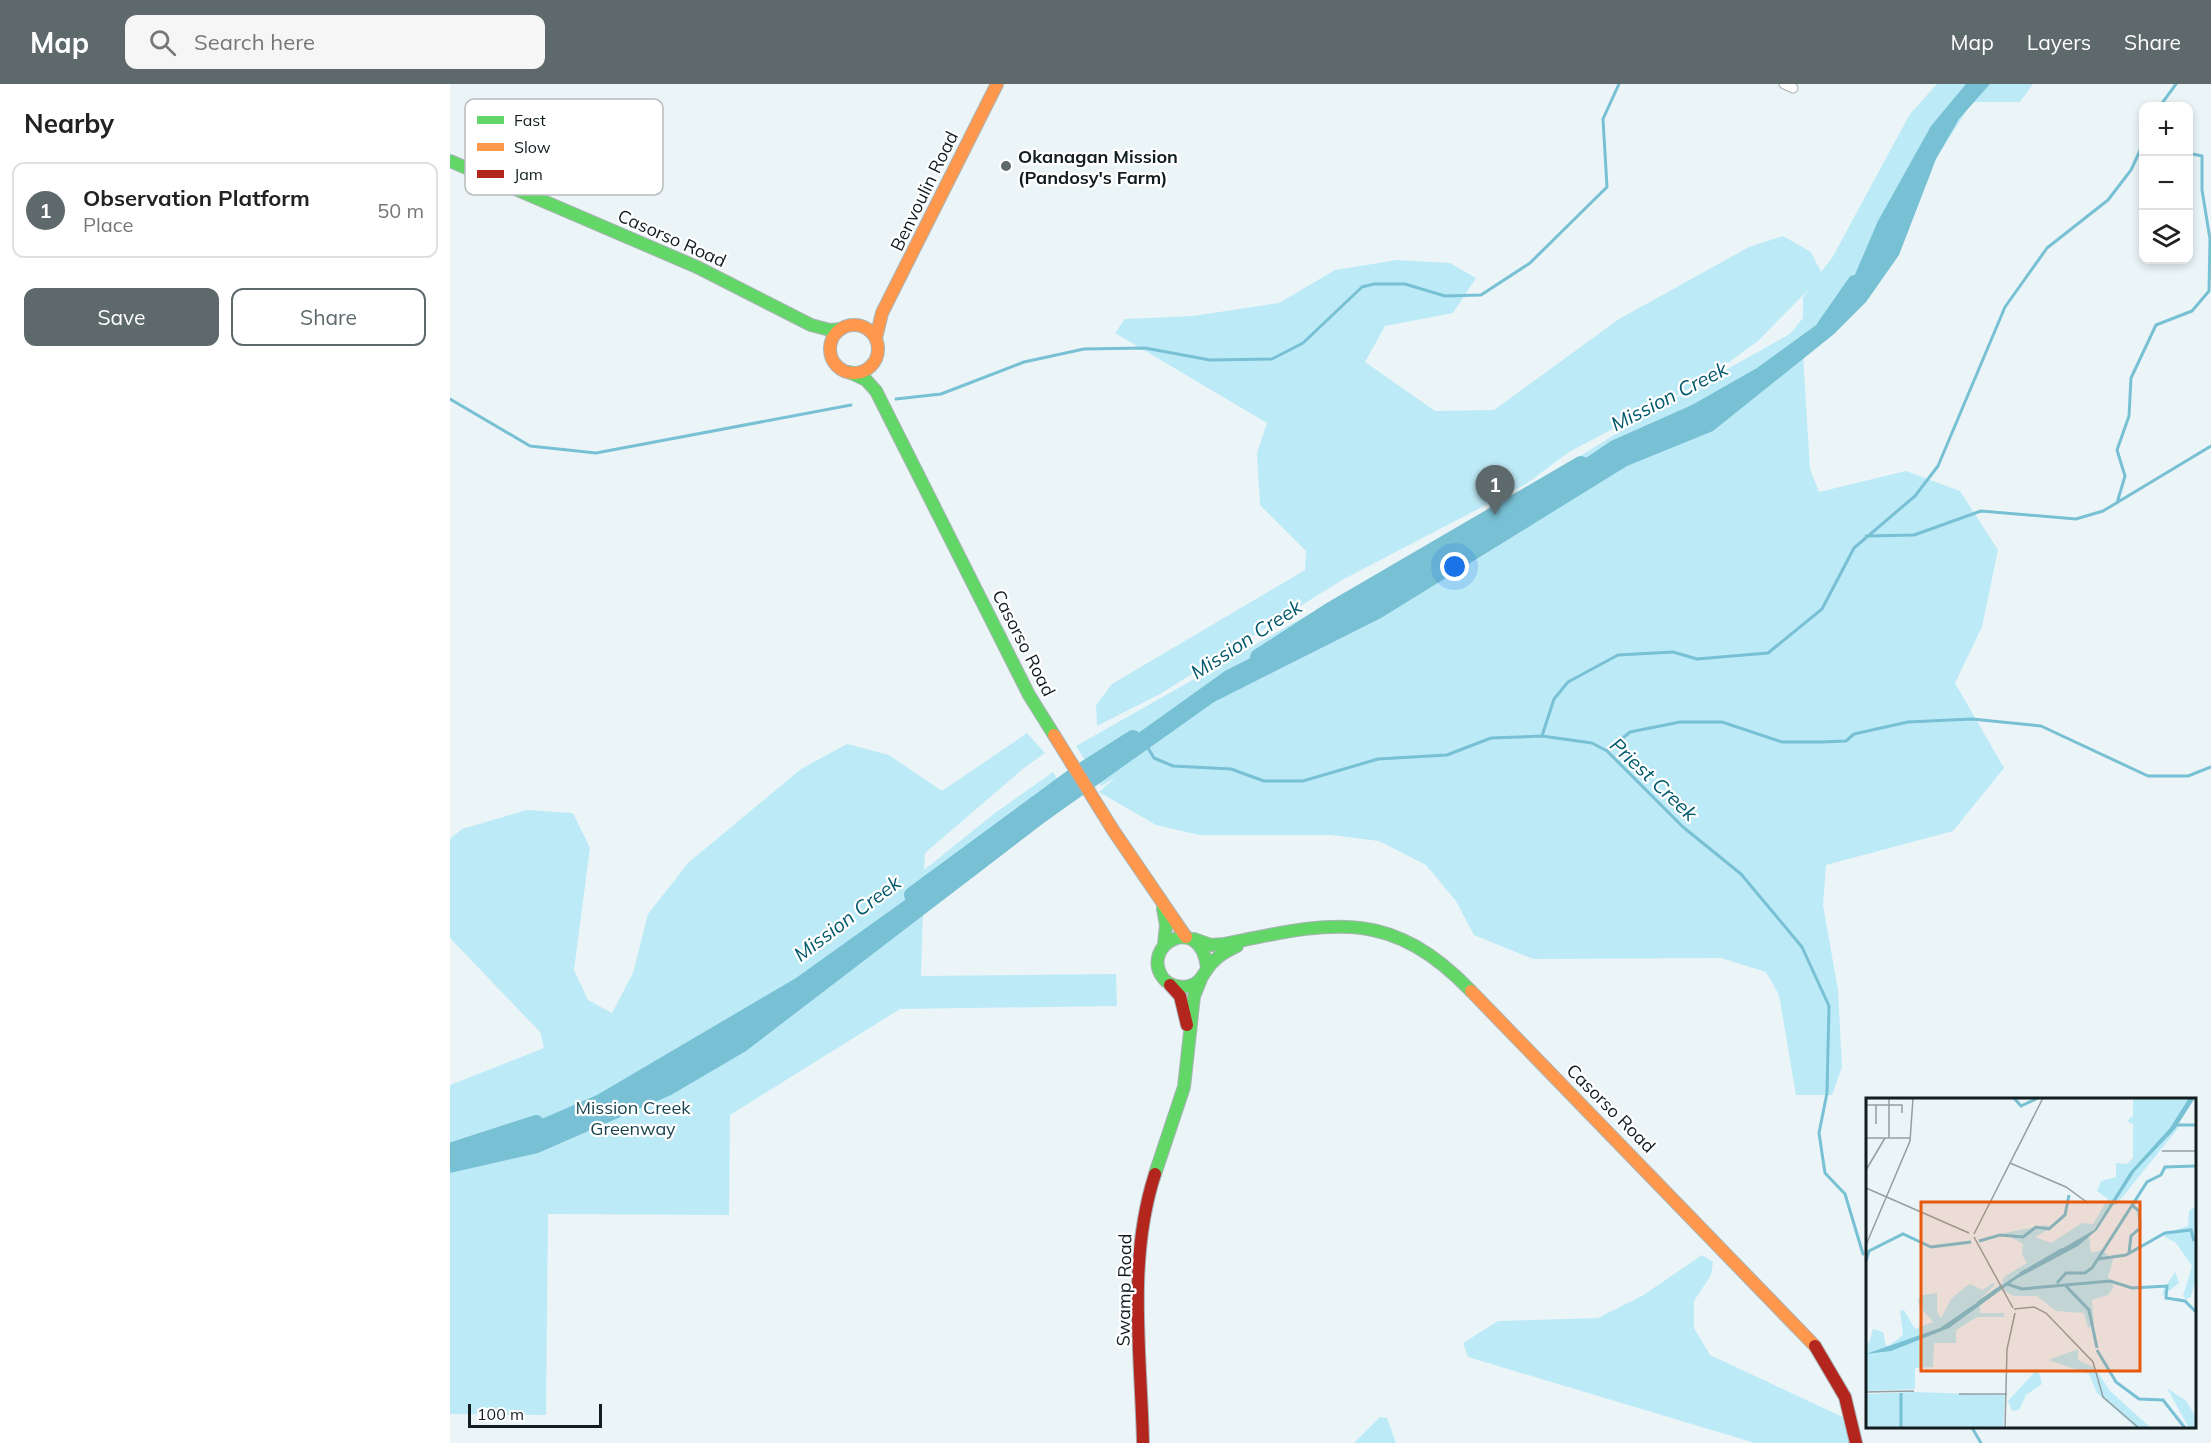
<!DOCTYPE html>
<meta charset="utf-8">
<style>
body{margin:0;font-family:Mulish,sans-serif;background:#f6f6f6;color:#222}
.controls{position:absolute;right:18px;top:18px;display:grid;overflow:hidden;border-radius:12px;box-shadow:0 3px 9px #0003}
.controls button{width:54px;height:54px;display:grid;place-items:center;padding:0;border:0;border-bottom:2px solid #e0e0e0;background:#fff;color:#222;font:30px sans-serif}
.scale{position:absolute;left:18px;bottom:15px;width:134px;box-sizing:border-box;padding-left:6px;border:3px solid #121d20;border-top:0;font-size:16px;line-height:21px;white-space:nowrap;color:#121d20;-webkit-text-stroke:4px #fff;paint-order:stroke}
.you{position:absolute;left:1005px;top:483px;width:21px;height:21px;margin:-15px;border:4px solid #fff;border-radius:50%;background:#1a73e8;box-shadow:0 0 0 9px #1a73e833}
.badge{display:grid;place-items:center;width:39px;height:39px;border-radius:50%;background:#5e696c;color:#fff;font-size:20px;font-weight:700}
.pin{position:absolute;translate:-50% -50px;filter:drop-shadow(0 2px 3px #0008)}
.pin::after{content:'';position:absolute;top:32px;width:21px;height:18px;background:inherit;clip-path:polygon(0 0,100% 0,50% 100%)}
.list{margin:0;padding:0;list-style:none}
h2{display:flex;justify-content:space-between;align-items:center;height:78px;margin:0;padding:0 24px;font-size:26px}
h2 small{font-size:20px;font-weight:400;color:#767676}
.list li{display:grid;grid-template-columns:39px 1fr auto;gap:18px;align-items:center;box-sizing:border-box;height:96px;margin:0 12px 12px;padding:0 12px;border:2px solid #e0e0e0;border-radius:12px}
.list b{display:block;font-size:22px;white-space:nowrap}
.list p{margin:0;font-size:20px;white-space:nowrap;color:#767676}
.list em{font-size:20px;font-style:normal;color:#767676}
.actions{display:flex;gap:12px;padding:18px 24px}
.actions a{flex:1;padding:14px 0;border:2px solid #5e696c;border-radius:12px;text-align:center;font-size:21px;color:#5e696c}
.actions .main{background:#5e696c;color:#fff}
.icon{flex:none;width:33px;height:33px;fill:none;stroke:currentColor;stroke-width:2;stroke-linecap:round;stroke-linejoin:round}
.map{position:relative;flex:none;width:1761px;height:1359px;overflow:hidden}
header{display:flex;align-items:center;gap:36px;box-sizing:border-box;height:84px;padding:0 30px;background:#5e696c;color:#fff}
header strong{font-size:28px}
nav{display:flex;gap:33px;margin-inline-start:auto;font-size:21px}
.search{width:420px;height:54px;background:#f6f6f6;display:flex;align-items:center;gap:15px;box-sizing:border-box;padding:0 21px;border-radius:12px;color:#767676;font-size:22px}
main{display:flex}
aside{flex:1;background:#fff}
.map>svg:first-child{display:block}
.green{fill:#bdeaf7}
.water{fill:#78c0d4}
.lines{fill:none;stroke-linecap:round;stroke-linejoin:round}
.stream{stroke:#78c0d4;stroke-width:3}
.river{stroke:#78c0d4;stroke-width:16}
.street-casing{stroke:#a9b3b6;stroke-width:11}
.fast-casing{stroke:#a9b3b6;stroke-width:14}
.slow-casing{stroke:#a9b3b6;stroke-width:14}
.jam-casing{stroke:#a9b3b6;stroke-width:14}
.street{stroke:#fcfefe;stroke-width:9}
.fast{stroke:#63d668;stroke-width:12}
.slow{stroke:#ff974d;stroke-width:12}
.jam{stroke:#b3261e;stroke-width:12}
.poi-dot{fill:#5e696c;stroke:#fff;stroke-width:2}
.labels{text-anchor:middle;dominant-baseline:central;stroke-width:4.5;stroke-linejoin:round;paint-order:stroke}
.poi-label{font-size:18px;font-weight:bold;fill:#121d20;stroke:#fff;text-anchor:start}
.street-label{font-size:18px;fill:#121d20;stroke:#fff}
.park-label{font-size:18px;fill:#184450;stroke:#fff}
.water-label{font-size:20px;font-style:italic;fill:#00596c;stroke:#fff}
.inset-river{fill:none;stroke:#78c0d4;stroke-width:3}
.inset-road{fill:none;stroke:#949fa2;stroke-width:1.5}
.view{fill:#e8590c;fill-opacity:0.15;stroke:#e8590c;stroke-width:3}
.inset-edge{fill:none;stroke:#121d20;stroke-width:3}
.key{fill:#fff;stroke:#b8bbbc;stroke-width:1.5}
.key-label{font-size:16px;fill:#121d20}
</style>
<header>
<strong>Map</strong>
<div class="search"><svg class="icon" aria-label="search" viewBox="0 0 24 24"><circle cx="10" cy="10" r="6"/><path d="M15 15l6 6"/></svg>Search here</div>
<nav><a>Map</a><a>Layers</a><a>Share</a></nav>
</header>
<main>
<aside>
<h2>Nearby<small></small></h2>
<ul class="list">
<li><span class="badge">1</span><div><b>Observation Platform</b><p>Place</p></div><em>50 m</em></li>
</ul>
<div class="actions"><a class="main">Save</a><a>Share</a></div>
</aside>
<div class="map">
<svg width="1761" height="1359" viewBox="0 0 1761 1359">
<rect width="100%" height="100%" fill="#ebf5f8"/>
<path class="green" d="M1487,0H1583L1570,18H1522L1367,262L1353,270L1360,385L1369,408L1456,387L1510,407L1548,466L1532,543L1505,599L1554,684L1503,747L1376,781L1373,821L1388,906L1392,983L1382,1011H1346L1329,911L1316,888L1271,874L1083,875L1024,851L1006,817L976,781L929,757L881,751H749L706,741L649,708L666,693L651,702L626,662L845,538L1036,436L1127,374L1206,325L1340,250L1353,234V213L1359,205L1308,257L1252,298L1119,368L1076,400L892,496L710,610L647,642L646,621L662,600L855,486L856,467L810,421L807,369L817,339L665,249L675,235L743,232L829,219L885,186L947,176L1000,179L1026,194L1003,229L935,242L915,278L985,327L1044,326L1169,235L1299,163L1333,152L1361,168L1371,188L1382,174L1460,30Z
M577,649L595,669L574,684L475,769L474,786L545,729L603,688L619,713L473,827L471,892L666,890L667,922L450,925L280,1031L279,1131L98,1130L96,1331L0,1330V1001L94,964L90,948L0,854V755L12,745L77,726L123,729L140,764L124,886L138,916L162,929L183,889L198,830L239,778L351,685L397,660L439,671L492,707Z
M1252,1171L1263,1178L1261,1191L1244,1217V1244L1260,1271L1399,1336L1409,1359H1305L1018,1273L1013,1259L1048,1237L1148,1234L1192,1212Z
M930,1333L937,1334L946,1359H904Z"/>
<path class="water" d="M1516,0H1540L1509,35L1486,75L1449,171L1416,218L1384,250L1263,347L1177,382L931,534L764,618L595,738L296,967L221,1011L88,1069L0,1089V1063L38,1058L147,1011L346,894L775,587L871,538L944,489L1028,447L1161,357L1242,321L1307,284L1391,223L1428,137L1481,42Z"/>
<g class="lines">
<path class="stream" d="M1710,22L1726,0
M0,315L80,362L146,369L401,321
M446,315L491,310L574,278L634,265L695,264L760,276L822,275L853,259L912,203L924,200H955L995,212L1031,211L1080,179L1157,103L1153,35L1169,0
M1667,419L1675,392L1667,366L1679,332L1681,294L1706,241L1742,227L1759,207L1760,155L1752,106V72L1738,69
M1416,452L1464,451L1531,427L1626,435L1653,427L1761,362
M1092,652L1104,615L1118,598L1168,571L1223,568L1247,575L1318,569L1372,525L1404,464L1465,412L1488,382L1555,223L1597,164L1658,116L1681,86L1694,58
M698,664L704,674L723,682L781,685L814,697H853L928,675L997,671L1041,654L1092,652L1142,659L1157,667L1233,743L1291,790L1352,863L1379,922L1377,1009L1369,1049L1375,1089L1395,1110L1413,1170
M1157,667L1180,648L1230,638H1272L1332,658H1371L1396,657L1404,650L1458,638L1522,635L1591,642L1698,692H1738L1761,683
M1417,1186L1418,1195
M1521,1342L1531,1359"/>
<path class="river" d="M1375,242L1405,199
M808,573L879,527L1131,380
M462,811L625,691L683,654
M0,1067L86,1039"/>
<g class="street-casing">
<path id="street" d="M1334,0L1343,4"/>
</g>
<g class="fast-casing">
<path id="fast" d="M0,77L247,183L361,241L380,246L391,245
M399,288L416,296L426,307L579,611L604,651
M713,825L716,841L714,861
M744,855L761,861L774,860C879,839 938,821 1021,907
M757,884C751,827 689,861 713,894C719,902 730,904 739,902C753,899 754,885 764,877C770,870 779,866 787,862
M705,1090L734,1003L744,912L751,895"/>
</g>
<g class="slow-casing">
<path id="slow" d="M380 265a24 24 0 1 1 48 0a24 24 0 1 1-48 0Z
M426,254L432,229L547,0
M604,651L663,746L736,853
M1021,907L1365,1262"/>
</g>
<g class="jam-casing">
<path id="jam" d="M720,901L730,912L737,941
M1365,1262L1395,1313L1406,1359
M693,1359C691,1270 677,1176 705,1090"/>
</g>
<use href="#street" class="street"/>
<use href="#fast" class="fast"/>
<use href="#slow" class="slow"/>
<use href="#jam" class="jam"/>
</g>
<circle class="poi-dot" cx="556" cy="82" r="6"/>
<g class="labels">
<g class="poi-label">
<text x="568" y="72">Okanagan Mission<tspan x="568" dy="21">(Pandosy's Farm)</tspan></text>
</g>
<g class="street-label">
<text transform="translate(474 107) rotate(-64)">Benvoulin Road</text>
<text transform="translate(222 154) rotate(24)">Casorso Road</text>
<text transform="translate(574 559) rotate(63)">Casorso Road</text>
<text transform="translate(1161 1024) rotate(45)">Casorso Road</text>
<text transform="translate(674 1206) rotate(-89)">Swamp Road</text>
</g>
<g class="park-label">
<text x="183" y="1023">Mission Creek<tspan x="183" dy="21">Greenway</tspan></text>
</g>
<g class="water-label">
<text transform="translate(1219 312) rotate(-27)">Mission Creek</text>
<text transform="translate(796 555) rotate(-33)">Mission Creek</text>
<text transform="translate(1204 695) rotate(43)">Priest Creek</text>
<text transform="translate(397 834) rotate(-37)">Mission Creek</text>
</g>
</g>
<g transform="translate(1416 1014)">
<rect width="330" height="330" fill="#ebf5f8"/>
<path d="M267,0H326L309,29H313L250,107H244L223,138L225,155L236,152L247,162L242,179L248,189L242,197L226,202L228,226L222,230L218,215L190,213L171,198H148L136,192L133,187L139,183L136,184L138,179L161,165L156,157L157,146L138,135L179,127L183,128L180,133L169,139L185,145L216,125L227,126L242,101L231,93L235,83L250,79V65L261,66L267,60V26L261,23L267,18ZM330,108V178L325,199L320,201L317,198L326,168L310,145L296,137L322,128L323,113ZM309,174L313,185L296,198L298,191ZM127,185L129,187L114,201L130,190L132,193L114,207V215H138V219H111L90,232V245H68L67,269L49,270V291L0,293V244L3,245L7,231L17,234L20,248L24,247L37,237L34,213L38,212L49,231L67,224L53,208L52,201L57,197L71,195V214L75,220L85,201L99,189L105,186L116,192ZM212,251V262L229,270L243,292L285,330H270L231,295L223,276L182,262ZM172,270L176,286L160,297L153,312L146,313L142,303ZM301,290L320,303L330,319V330H323ZM47,294L139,297L137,330H0V296Z" fill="#bdeaf7"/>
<path d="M323,0H329L309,31L269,73L231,132L212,148L150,181L83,230L25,253L0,256L74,230L151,177L228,132L264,74L304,30Z" fill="#78c0d4"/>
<path class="inset-river" d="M148,0L155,8L172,0M310,27H330M113,143L134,137L157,139L170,129L183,131L199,117L203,97M263,155L265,138L274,130L273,113L267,108M232,161L260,157L299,135L325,132L328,143M0,163L3,153L37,136L65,149L105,144M154,176L197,151M191,185L200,175H219L226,170L281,84L295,77L299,69L330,68M141,186L156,191L199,187L223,212L231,250M199,187L244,183L266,190L301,188L300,200L319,203L330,214M112,205L136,188M231,252L250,284L273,301L297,302L319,330M35,295V330"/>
<path class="inset-road" d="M0,7H36V15M10,7V26M0,40H44M23,40V0M296,53H330M144,65L200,89L222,105M0,72L19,40M0,90L103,135M108,136L177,0M108,139L147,210M0,147L44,43L47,0M148,211L168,209L180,215L227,264L237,299L273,330M0,294L48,293M93,296H141M139,330L141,251L149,215"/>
<path class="view" d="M55,104H274V273H55Z"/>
<rect width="330" height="330" class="inset-edge"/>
</g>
<rect x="15" y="15" width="198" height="96" rx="9" class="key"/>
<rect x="27" y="32" width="27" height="8" fill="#63d668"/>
<rect x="27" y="59" width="27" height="8" fill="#ff974d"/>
<rect x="27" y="86" width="27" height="8" fill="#b3261e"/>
<g class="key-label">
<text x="64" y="42">Fast</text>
<text x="64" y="69">Slow</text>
<text x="64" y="96">Jam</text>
</g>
</svg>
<div class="controls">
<button>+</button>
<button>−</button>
<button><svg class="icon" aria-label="layers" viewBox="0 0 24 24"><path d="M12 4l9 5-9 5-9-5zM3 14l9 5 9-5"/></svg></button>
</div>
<div class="scale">100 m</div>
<div class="you"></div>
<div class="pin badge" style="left:1045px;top:431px">1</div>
</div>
</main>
